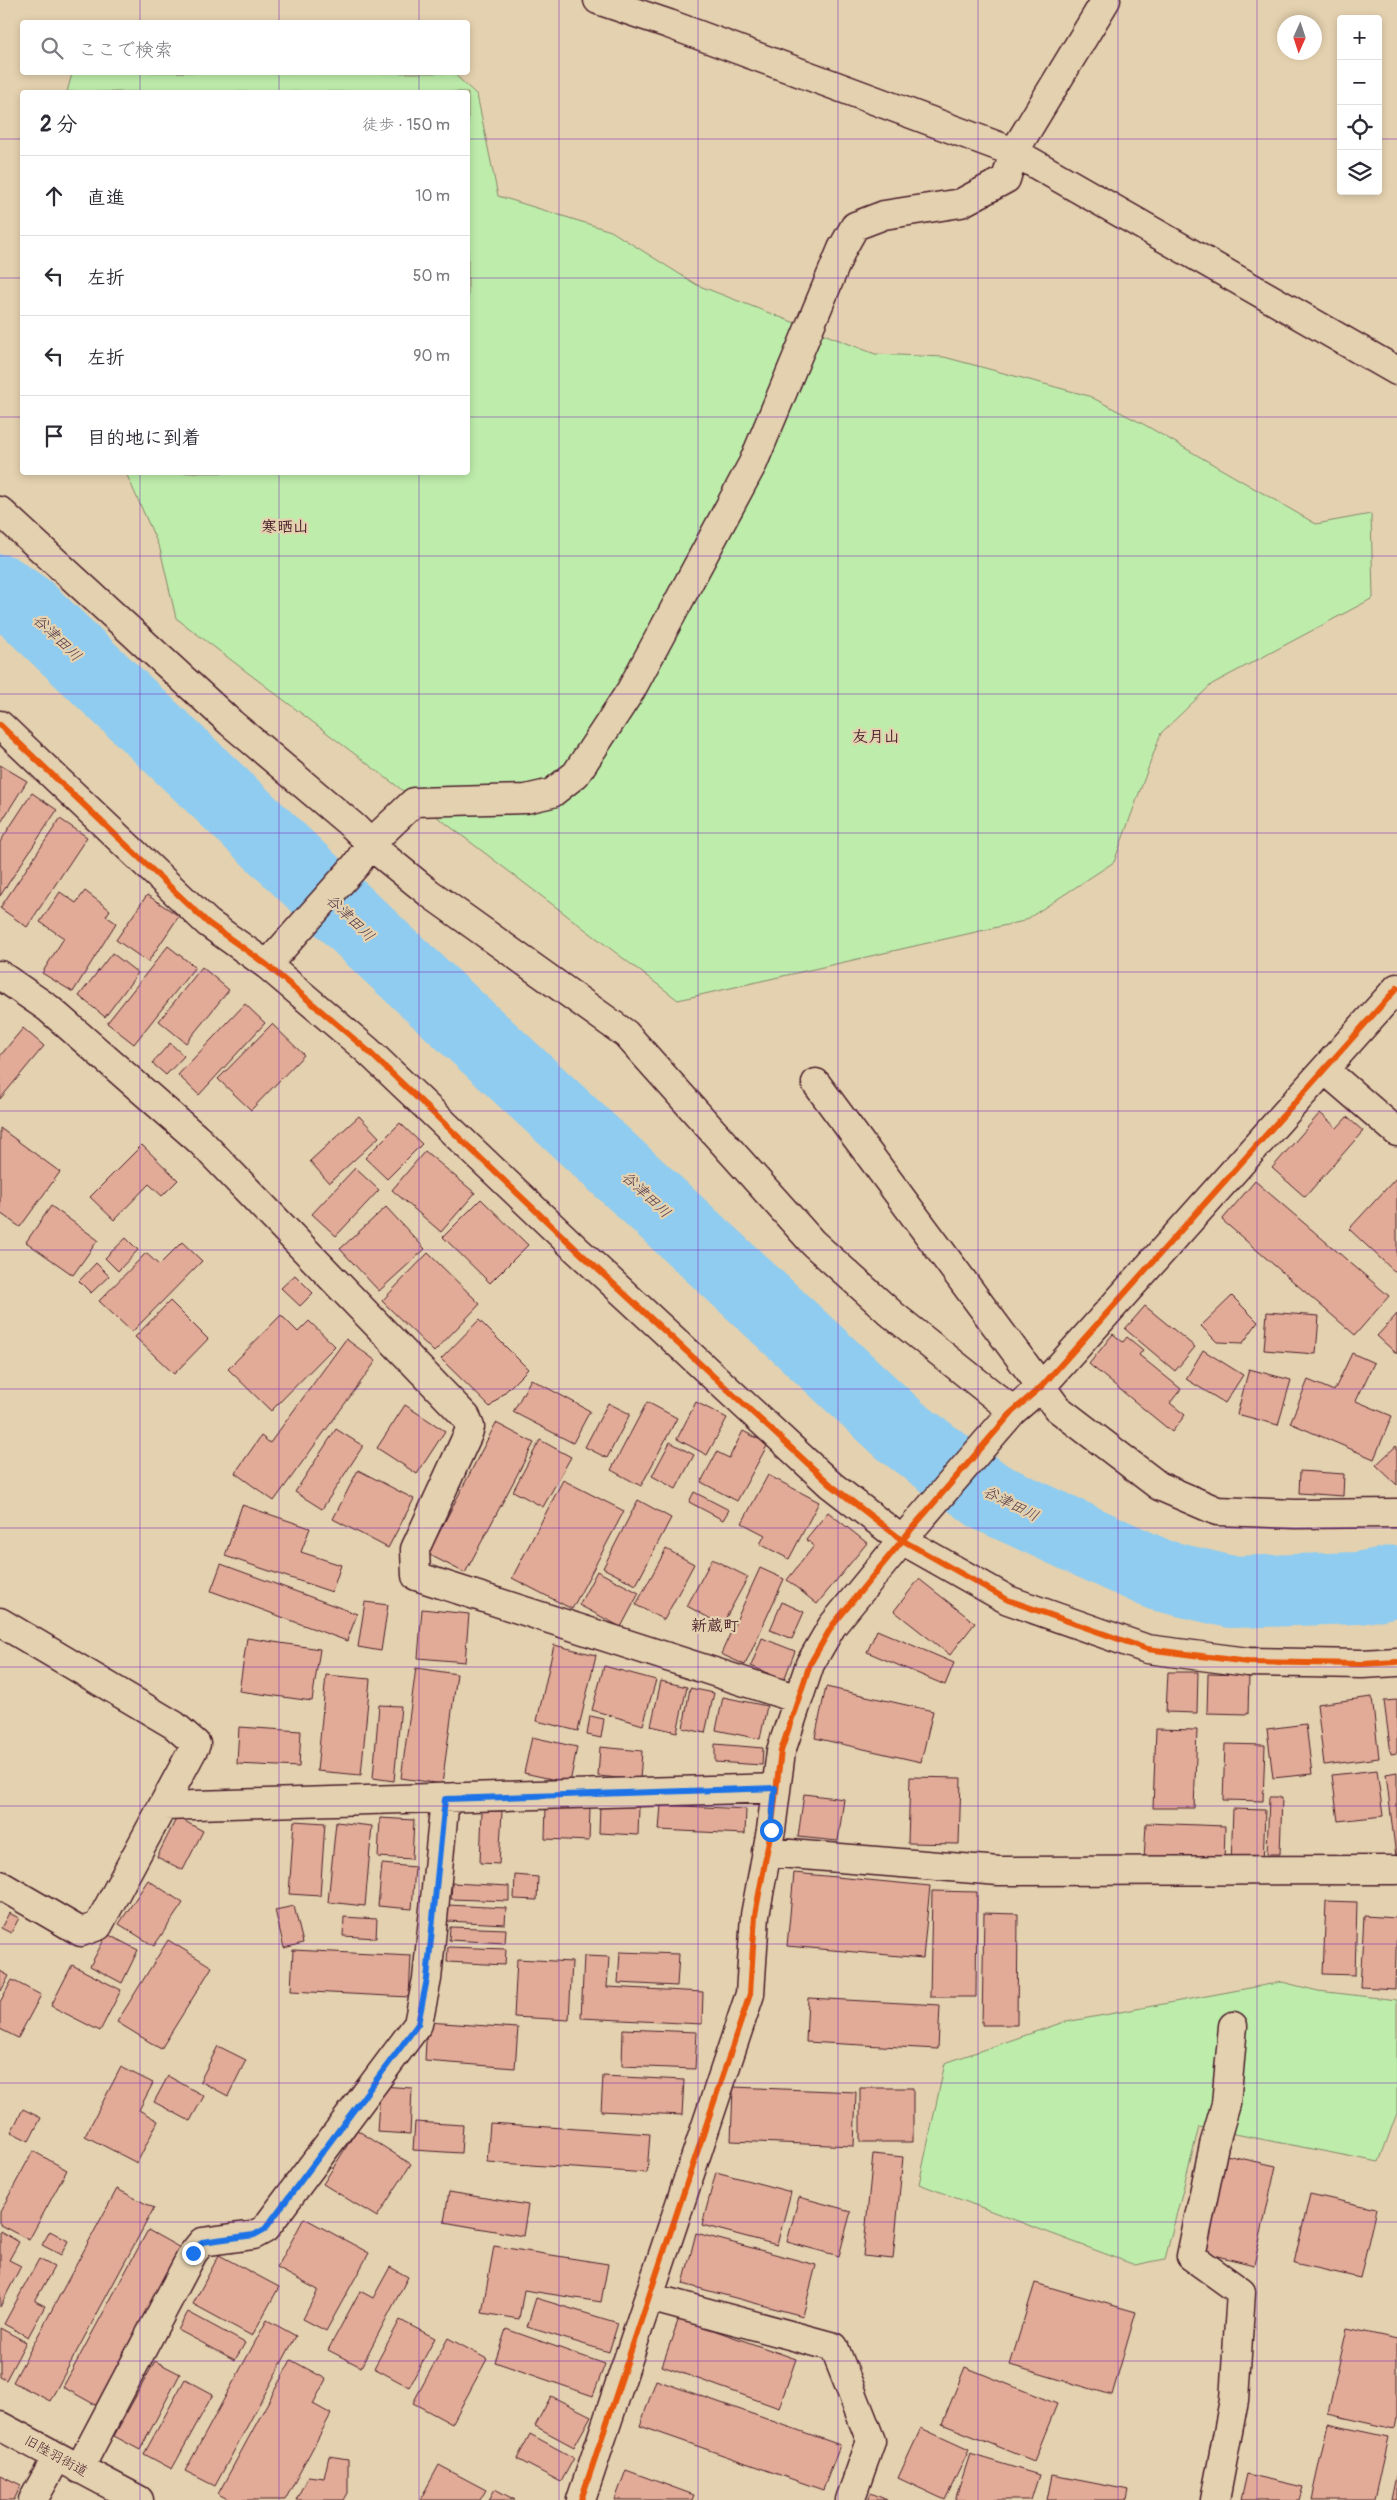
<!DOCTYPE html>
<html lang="ja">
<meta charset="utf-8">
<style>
body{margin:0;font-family:Pangolin,"Klee One",sans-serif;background:#f7f7f7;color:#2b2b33}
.controls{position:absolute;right:15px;top:15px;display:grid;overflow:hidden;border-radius:5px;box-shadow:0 2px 8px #0003}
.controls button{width:45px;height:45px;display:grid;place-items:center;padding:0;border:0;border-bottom:1px solid #e1e1e2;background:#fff;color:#2b2b33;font:25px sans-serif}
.compass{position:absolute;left:1277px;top:15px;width:45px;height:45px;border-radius:50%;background:#fff;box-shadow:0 2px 8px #0003;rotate:183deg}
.stop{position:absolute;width:15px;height:15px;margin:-11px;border:4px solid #1a73e8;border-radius:50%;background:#fff}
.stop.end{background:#1a73e8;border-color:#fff;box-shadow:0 1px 5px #0008}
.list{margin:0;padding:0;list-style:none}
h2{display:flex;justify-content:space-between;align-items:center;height:65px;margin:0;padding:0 20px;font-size:21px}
h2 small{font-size:16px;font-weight:400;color:#7c7c81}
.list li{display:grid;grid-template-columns:32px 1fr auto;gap:15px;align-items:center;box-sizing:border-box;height:80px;padding:0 20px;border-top:1px solid #e1e1e2}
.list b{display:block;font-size:19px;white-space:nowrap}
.list em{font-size:16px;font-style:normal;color:#7c7c81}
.icon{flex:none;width:28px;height:28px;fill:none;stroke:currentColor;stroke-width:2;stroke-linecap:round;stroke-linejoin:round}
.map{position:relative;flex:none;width:1397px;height:2500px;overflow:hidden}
.search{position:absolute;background:#fff;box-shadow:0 2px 8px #0003;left:20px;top:20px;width:450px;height:55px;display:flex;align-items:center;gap:12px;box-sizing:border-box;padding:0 18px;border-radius:5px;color:#7c7c81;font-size:19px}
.panel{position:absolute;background:#fff;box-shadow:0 2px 8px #0003;left:20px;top:90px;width:450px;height:385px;border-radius:5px}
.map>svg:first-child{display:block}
.green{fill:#beedab;stroke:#84866b}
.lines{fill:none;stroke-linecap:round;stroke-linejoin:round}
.river{stroke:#8fccf0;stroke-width:72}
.building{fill:#e1ab97;stroke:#4a1f2b}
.minor-casing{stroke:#4a1f2b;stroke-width:31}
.tertiary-casing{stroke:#4a1f2b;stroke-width:31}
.minor{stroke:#e4d1af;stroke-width:28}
.tertiary{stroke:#e4d1af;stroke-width:28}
.cycleway-casing{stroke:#e4d1af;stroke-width:9}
.cycleway{stroke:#e8590c;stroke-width:6}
.route{stroke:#1a73e8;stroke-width:6}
.grid{fill:none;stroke:#7b2cbf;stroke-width:1;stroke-opacity:0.55}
.labels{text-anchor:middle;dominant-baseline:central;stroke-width:4.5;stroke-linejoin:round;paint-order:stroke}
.street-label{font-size:14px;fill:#4a1f2b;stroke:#e4d1af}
.water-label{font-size:15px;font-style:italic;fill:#543949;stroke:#e4d1af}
.quarter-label{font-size:16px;font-weight:bold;fill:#4a1f2b;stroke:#e4d1af}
</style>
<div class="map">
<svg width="1397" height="2500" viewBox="0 0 1397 2500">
<rect width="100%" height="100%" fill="#e4d1af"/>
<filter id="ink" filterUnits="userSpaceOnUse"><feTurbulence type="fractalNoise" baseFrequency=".02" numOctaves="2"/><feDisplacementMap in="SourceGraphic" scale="10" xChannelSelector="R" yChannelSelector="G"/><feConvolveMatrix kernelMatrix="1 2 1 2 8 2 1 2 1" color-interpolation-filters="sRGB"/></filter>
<g filter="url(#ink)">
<path class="green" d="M82,72L453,73L477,95L498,196L611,231L697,285L875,354L944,357L1089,396L1145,425L1316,524L1371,514L1373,598L1212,684L1161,733L1114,862L1024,921L678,1000L176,618L160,549L126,473L468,472V92H67L72,74Z
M1282,1982L1318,1991L1397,2000V2113L1379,2162L1199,2127L1165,2259L1135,2265L919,2184L945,2063L1061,2023Z"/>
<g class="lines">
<path class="river" d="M0,590L26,608L388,954L902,1432L990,1497L1159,1575L1231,1592L1358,1588L1397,1581"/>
</g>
<path class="building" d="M0,765L27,781L0,824Z
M32,793L57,810L0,896V842Z
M60,819L87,837L27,927L0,908Z
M85,891L110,910L106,916L116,923L73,992L42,973L64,938L40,922L60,892L76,903Z
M147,895L179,916L148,962L116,940Z
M168,946L195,967L134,1044L107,1023Z
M112,953L138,973L105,1017L79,996Z
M202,967L229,990L186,1043L159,1021Z
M245,1004L265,1023L199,1095L178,1075Z
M272,1024L304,1055L251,1110L218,1079Z
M23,1028L44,1046L0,1099V1056Z
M170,1043L184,1056L166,1075L152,1063Z
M1320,1113L1337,1128L1347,1117L1363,1131L1305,1197L1272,1168Z
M359,1116L379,1137L329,1183L310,1161Z
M400,1123L422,1144L387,1179L365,1158Z
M0,1128L60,1172L20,1227L0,1213Z
M142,1145L178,1180L162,1196L149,1184L114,1220L90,1197Z
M425,1151L475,1193L441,1232L392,1190Z
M355,1168L379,1190L336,1236L312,1214Z
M1397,1177V1274L1349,1229Z
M1255,1181L1389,1296L1355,1335L1222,1220Z
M481,1199L528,1245L490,1283L443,1237Z
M51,1206L98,1240L73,1275L26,1242Z
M386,1207L425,1249L379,1291L340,1249Z
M126,1238L138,1250L118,1271L105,1258Z
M182,1242L202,1261L132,1332L99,1301L146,1253L159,1265Z
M428,1253L480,1304L434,1352L382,1301Z
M96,1263L109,1276L91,1293L79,1281Z
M295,1275L313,1293L300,1306L281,1288Z
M1232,1296L1258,1322L1243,1343L1217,1342L1201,1326Z
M170,1301L208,1339L174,1374L135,1337Z
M1145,1306L1195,1347L1175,1371L1125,1329Z
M1267,1312L1319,1316L1316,1354L1264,1350Z
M1397,1314V1354L1377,1336Z
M281,1315L298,1332L309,1321L335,1346L271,1411L228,1369Z
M479,1320L528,1369L490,1407L441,1359Z
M1113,1334L1123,1342L1127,1337L1143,1350L1139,1355L1181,1389L1170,1403L1185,1415L1172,1432L1089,1364Z
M346,1339L376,1361L274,1501L235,1473L261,1436L270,1443Z
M1203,1350L1243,1375L1225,1403L1186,1379Z
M1352,1353L1374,1363L1356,1401L1392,1416L1374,1459L1290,1423L1308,1380L1334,1391Z
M1249,1369L1291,1380L1278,1425L1237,1414Z
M531,1379L590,1411L573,1443L513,1412Z
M647,1402L677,1418L641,1486L611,1470Z
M696,1402L727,1418L707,1455L677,1439Z
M608,1403L630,1414L607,1458L585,1447Z
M405,1405L445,1431L417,1474L377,1448Z
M496,1423L534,1443L465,1573L428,1554Z
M336,1429L363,1446L322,1509L295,1492Z
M743,1431L768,1444L737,1501L701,1482L717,1452L729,1458Z
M540,1440L571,1457L543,1507L513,1491Z
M670,1442L694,1455L676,1489L652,1476Z
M1396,1446L1397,1447V1485L1376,1465Z
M358,1470L414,1499L388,1548L333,1519Z
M1300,1471L1344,1474L1343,1496L1299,1493Z
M768,1475L819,1502L789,1559L760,1544L765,1535L742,1523Z
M563,1480L624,1511L572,1609L512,1578Z
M694,1492L729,1510L723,1520L689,1502Z
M638,1500L671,1518L636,1585L603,1568Z
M242,1505L310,1528L301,1552L341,1565L332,1592L225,1556Z
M828,1512L867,1543L817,1604L787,1580L814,1546L806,1539Z
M666,1549L694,1564L664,1620L636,1605Z
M712,1559L748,1577L722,1625L687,1606Z
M221,1564L357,1614L347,1641L211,1591Z
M760,1568L784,1579L745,1665L721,1654Z
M597,1571L639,1593L621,1627L579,1605Z
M919,1579L975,1623L950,1655L894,1611Z
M365,1602L388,1605L381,1651L358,1647Z
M782,1602L804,1612L792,1639L770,1630Z
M422,1609L469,1614L465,1662L418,1658Z
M877,1630L954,1663L945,1685L867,1652Z
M247,1638L320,1649L312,1701L239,1691Z
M762,1638L795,1651L784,1680L751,1666Z
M554,1645L596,1655L578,1731L537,1721Z
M604,1666L656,1680L643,1725L592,1710Z
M416,1668L457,1674L442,1784L401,1778Z
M1168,1672H1198L1197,1713L1166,1712Z
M1208,1674L1249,1675L1248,1714L1207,1713Z
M326,1675L370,1679L361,1775L317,1771Z
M661,1681L687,1687L677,1732L651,1726Z
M826,1687L933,1711L921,1762L815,1738Z
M690,1688L714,1693L705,1733L683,1728Z
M723,1697L767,1706L760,1739L716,1730Z
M1372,1697L1379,1758L1324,1765L1317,1704Z
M1397,1700V1753L1391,1754L1384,1701Z
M379,1705L401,1706L394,1781L373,1778Z
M590,1716L604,1719L601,1738L587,1735Z
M1306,1724L1312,1774L1273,1778L1267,1729Z
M239,1727L301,1731L299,1767L237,1764Z
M1156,1729L1197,1730L1194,1808H1153Z
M532,1737L577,1747L570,1783L524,1773Z
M715,1744L763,1748L762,1765L715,1762Z
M1225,1744L1265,1745L1263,1801L1223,1800Z
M600,1747L642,1751L640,1780L598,1776Z
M1377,1770L1383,1816L1338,1821L1332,1775Z
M1397,1772V1857H1396L1386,1774Z
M910,1777L961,1778L959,1844L908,1843Z
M804,1794L844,1799L838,1841L798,1837Z
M1269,1797H1282L1280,1854H1267Z
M600,1805L639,1807L638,1835L599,1833Z
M661,1805L746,1809L745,1834L659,1830Z
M546,1806L590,1808L589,1841L545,1839Z
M1233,1809L1265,1810L1263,1865L1231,1864Z
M482,1811H502L499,1864L480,1863Z
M177,1817L203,1831L183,1870L157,1857Z
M380,1818L414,1820L412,1859L378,1857Z
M294,1821L325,1823L320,1896L289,1894Z
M336,1822L372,1826L365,1906L328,1902Z
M1146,1823L1225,1826L1224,1864L1144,1861Z
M382,1864L415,1867L412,1909L378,1906Z
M794,1873L930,1886L923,1958L787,1946Z
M515,1875L538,1877L537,1900L514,1899Z
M148,1880L183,1903L154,1946L119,1924Z
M452,1883L509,1886V1901L451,1899Z
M932,1891L977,1892L976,1997H930Z
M1326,1901L1357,1902L1355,1975L1323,1974Z
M448,1905L506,1908L505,1924L447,1921Z
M294,1906L303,1943L284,1948L275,1910Z
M9,1913L19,1918L11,1933L1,1928Z
M984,1913L1018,1914L1017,2025H982Z
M1364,1916L1397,1918L1395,1989L1360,1987Z
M344,1917L377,1919L376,1938L343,1936Z
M450,1927L506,1929L505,1943L449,1940Z
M107,1934L138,1950L122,1983L90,1966Z
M168,1940L212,1967L161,2049L117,2022Z
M448,1947L506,1949L505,1965L447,1962Z
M293,1950L411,1956L409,1997L291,1991Z
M620,1952L679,1954L677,1986L618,1983Z
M584,1956L609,1957L607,1987L703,1992L702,2024L581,2018Z
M517,1959L572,1962L569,2020L514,2017Z
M72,1965L121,1990L100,2031L51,2006Z
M0,1971L9,1976L1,1991L0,1990Z
M12,1980L41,1995L18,2038L0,2029V2002Z
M808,1998L940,2005L938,2049L806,2042Z
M427,2022L518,2028L515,2068L425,2061Z
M623,2029L697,2032L695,2069L622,2066Z
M218,2046L246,2060L228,2096L200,2081Z
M121,2067L153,2083L139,2110L158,2121L137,2163L85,2136Z
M168,2076L204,2096L190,2121L154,2102Z
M603,2076L684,2080L682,2115L601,2111Z
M380,2086L412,2088L410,2134L377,2132Z
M733,2087L856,2092L854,2146L731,2141Z
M860,2088H913V2142H860Z
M23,2109L41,2118L29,2141L11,2132Z
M415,2122L463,2125L461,2153L413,2150Z
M490,2123L650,2134L647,2173L487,2162Z
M357,2130L411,2164L377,2217L323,2184Z
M33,2151L67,2170L29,2240L0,2225V2212Z
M873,2154L903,2157L893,2259L863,2256Z
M1226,2155L1276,2166L1254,2265L1205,2253Z
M716,2172L791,2192L777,2245L702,2225Z
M117,2189L154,2208L50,2401L13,2382Z
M449,2192L528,2205L523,2236L444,2222Z
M1310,2194L1376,2209L1360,2278L1294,2263Z
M799,2197L851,2211L839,2256L787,2242Z
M304,2218L369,2253L326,2331L303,2319L318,2290L277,2268Z
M148,2230L184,2250L99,2407L63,2387Z
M0,2231L19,2242L9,2260L21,2266L0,2307Z
M50,2231L68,2241L61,2255L42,2245Z
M696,2233L816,2265L803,2316L683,2284Z
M494,2246L608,2264L601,2302L524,2290L519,2319L482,2313Z
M219,2255L279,2287L252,2336L193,2304Z
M39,2259L54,2267L35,2301L45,2306L28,2337L4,2324Z
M390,2267L408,2277L361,2367L328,2350L360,2291L373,2298Z
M1035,2283L1136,2312L1112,2395L1010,2365Z
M536,2298L618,2323L609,2352L527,2327Z
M188,2312L245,2343L235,2360L178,2330Z
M679,2318L796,2359L779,2408L662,2366Z
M267,2320L296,2336L215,2486L185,2471Z
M400,2320L435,2338L409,2387L374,2368Z
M0,2328L26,2342L6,2380L0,2377Z
M1347,2328L1397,2339V2418L1395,2429L1328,2414Z
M506,2329L605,2364L593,2396L495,2362Z
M448,2338L487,2359L452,2424L413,2403Z
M291,2360L326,2379L313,2404L331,2414L285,2500H230L218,2494Z
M155,2361L180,2374L140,2450L114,2436Z
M965,2367L1057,2404L1034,2461L942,2424Z
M185,2379L213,2394L172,2469L144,2454Z
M656,2380L840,2445L823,2490L640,2426Z
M551,2396L591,2416L574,2447L535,2426Z
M1328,2424L1388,2437L1374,2500H1311Z
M921,2428L969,2450L945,2500L898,2478Z
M530,2434L574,2458L561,2482L517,2459Z
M970,2454L1039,2475L1031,2500H955Z
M329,2456L348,2459V2493L344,2500H296L308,2476L324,2478Z
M439,2465L486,2490L480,2500H420Z
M626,2470L694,2495L692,2500H615Z
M1397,2471V2500H1391Z
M1247,2474L1303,2487L1299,2500H1241Z
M0,2475L21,2485L14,2500H0Z
M1052,2475L1129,2490L1127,2500H1047Z
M495,2489L515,2500H489Z
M871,2493L887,2500H868Z"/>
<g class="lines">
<g class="minor-casing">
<path id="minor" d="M598,0L669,24L1014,152L1397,371
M0,511L231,723L354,827L381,854L429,893L626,1034L813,1243L893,1315L1013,1411
M0,725L208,923L267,965L367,1050L577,1250L831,1485L902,1540L1008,1600L1147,1649L1248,1662L1362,1664L1397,1662
M267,965L356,865L370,844L414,802L526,799L552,793L576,774L631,690L753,463L842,249L855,226L884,215L961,203L1006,179L1014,152L1106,0
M0,975L48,1008L200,1141L466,1417L470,1427L468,1434L415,1549L416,1576L798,1699
M1325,1070L1397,1132
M816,1083L1057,1408L1159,1486L1217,1511L1295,1514L1397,1513
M0,1622L174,1725L196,1744L98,1926L81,1932L0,1885
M164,1806L775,1788
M766,1852L999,1871L1397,1870
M649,2297L834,2347L871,2441L850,2500
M79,2469L193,2253L202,2242L254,2235L265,2229L418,2024L427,1979L445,1799
M33,2500L57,2457
M581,2500L750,1994L755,1915L771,1830L781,1751L810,1664L832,1626L914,1526L1013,1411L1042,1386L1397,988
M1215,2500L1234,2400L1241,2292L1191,2256L1214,2145L1226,2104L1233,2026"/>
</g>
<g class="tertiary-casing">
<path id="tertiary" d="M0,2426L139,2500"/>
</g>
<use href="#minor" class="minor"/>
<use href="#tertiary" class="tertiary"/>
<g class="cycleway-casing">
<path id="cycleway" d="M0,725L208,923L267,965L367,1050L577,1250L831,1485L902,1540L1008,1600L1147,1649L1248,1662L1362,1664L1397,1662
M581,2500L750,1994L755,1915L771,1830L781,1751L810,1664L832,1626L914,1526L1013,1411L1042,1386L1397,988"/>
</g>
<use href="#cycleway" class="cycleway"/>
</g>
</g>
<g class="lines" filter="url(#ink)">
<path class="route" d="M193,2253L202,2242L254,2235L265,2229L418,2024L427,1979L445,1799L775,1788L771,1830"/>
</g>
<path class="grid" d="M140,0V22M279,0V22M419,0V22M559,0V2500M698,0V2500M838,0V2500M978,0V2500M1118,0V2500M1257,0V2500M140,72V92M279,72V92M419,72V92M0,139H22M468,139H1341M1378,139H1397M0,278H22M468,278H1397M0,417H22M468,417H1397M140,472V2500M279,472V2500M419,472V2500M0,556H1397M0,694H1397M0,833H1397M0,972H1397M0,1111H1397M0,1250H1397M0,1389H1397M0,1528H1397M0,1667H1397M0,1806H1397M0,1944H1397M0,2083H1397M0,2222H1397M0,2361H1397"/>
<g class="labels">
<g class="street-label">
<text transform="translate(56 2456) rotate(29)">旧陸羽街道</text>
</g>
<g class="water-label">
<text transform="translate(57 638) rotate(44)">谷津田川</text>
<text transform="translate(350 918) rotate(44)">谷津田川</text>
<text transform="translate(646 1195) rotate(43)">谷津田川</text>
<text transform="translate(1011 1504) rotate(27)">谷津田川</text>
</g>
<g class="quarter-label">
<text x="285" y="527">寒晒山</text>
<text x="876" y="737">友月山</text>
<text x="715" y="1626">新蔵町</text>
</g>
</g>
</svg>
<div class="controls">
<button>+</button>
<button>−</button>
<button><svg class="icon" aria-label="locate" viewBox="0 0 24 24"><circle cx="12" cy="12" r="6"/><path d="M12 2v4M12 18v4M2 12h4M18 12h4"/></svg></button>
<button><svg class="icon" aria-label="layers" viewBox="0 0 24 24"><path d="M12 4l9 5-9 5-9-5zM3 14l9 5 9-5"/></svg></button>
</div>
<svg class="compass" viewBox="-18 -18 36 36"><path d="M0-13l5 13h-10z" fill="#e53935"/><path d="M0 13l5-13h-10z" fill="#7c7c81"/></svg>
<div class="stop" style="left:771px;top:1830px"></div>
<div class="stop end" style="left:193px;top:2253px"></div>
<div class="search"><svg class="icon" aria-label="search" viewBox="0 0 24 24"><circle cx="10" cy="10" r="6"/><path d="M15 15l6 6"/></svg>ここで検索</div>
<section class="panel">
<h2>2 分<small>徒歩 · 150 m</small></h2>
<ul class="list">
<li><svg class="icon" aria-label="ahead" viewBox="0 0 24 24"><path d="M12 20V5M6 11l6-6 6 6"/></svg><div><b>直進</b></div><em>10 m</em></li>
<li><svg class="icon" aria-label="left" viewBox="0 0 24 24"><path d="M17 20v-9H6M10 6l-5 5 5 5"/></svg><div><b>左折</b></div><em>50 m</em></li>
<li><svg class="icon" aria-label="left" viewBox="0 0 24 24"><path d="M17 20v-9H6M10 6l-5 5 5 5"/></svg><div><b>左折</b></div><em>90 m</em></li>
<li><svg class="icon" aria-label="arrive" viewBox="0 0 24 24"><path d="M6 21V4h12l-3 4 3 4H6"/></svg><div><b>目的地に到着</b></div></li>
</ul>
</section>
</div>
